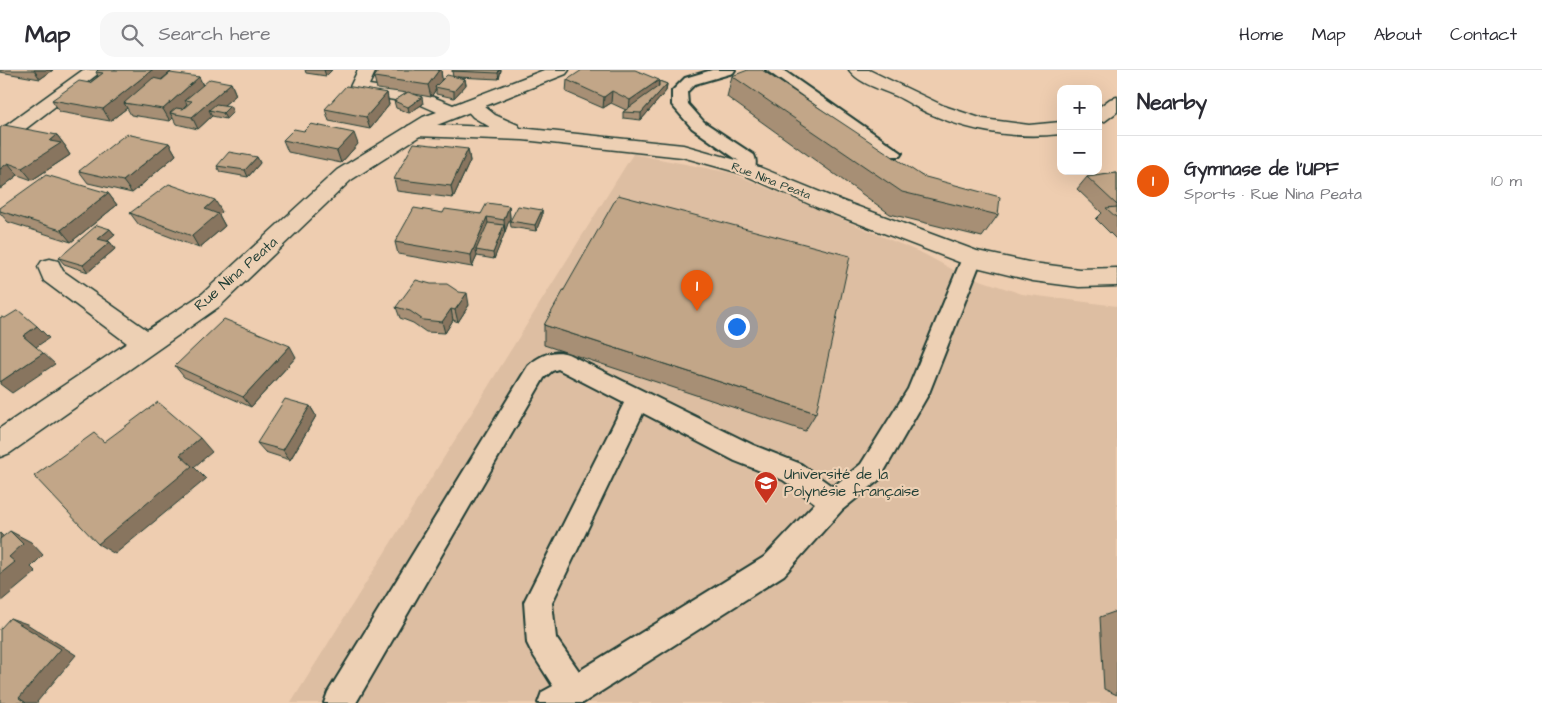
<!DOCTYPE html>
<meta charset="utf-8">
<style>
body{margin:0;font-family:"Architects Daughter",sans-serif;background:#f7f7f7;color:#2b2b33}
.controls{position:absolute;right:15px;top:15px;display:grid;overflow:hidden;border-radius:10px;box-shadow:0 5px 20px #0002}
.controls button{width:45px;height:45px;display:grid;place-items:center;padding:0;border:0;border-bottom:1px solid #e1e1e2;background:#fff;color:#2b2b33;font:25px sans-serif}
.you{position:absolute;left:736px;top:256px;width:18px;height:18px;margin:-12px;border:4px solid #fff;border-radius:50%;background:#1a73e8;box-shadow:0 0 0 8px #1a73e833}
.badge{display:grid;place-items:center;width:32px;height:32px;border-radius:50%;background:#ea580c;color:#fff;font-size:16px;font-weight:700}
.pin{position:absolute;translate:-50% -41px;filter:drop-shadow(0 1px 2px #0008)}
.pin::after{content:'';position:absolute;top:26px;width:18px;height:15px;background:inherit;clip-path:polygon(0 0,100% 0,50% 100%)}
.list{margin:0;padding:0;list-style:none}
h2{display:flex;justify-content:space-between;align-items:center;height:65px;margin:0;padding:0 20px;font-size:21px}
h2 small{font-size:16px;font-weight:400;color:#7c7c81}
.list li{display:grid;grid-template-columns:32px 1fr auto;gap:15px;align-items:center;box-sizing:border-box;height:90px;padding:0 20px;border-top:1px solid #e1e1e2}
.list b{display:block;font-size:19px;white-space:nowrap}
.list p{margin:0;font-size:16px;white-space:nowrap;color:#7c7c81}
.list em{font-size:16px;font-style:normal;color:#7c7c81}
.icon{flex:none;width:28px;height:28px;fill:none;stroke:currentColor;stroke-width:2;stroke-linecap:round;stroke-linejoin:round}
.map{position:relative;flex:none;width:1117px;height:633px;overflow:hidden}
header{display:flex;align-items:center;gap:30px;box-sizing:border-box;height:70px;padding:0 25px;background:#fff;border-bottom:1px solid #e1e1e2}
header strong{font-size:24px}
nav{display:flex;gap:28px;margin-inline-start:auto;font-size:18px}
.search{width:350px;height:45px;background:#f7f7f7;display:flex;align-items:center;gap:12px;box-sizing:border-box;padding:0 18px;border-radius:15px;color:#7c7c81;font-size:19px}
main{display:flex}
aside{flex:1;background:#fff}
.map>svg:first-child{display:block}
.built{fill:#ddbea2}
.lines{fill:none;stroke-linecap:round;stroke-linejoin:round}
.lane-casing{stroke:#1f3d34;stroke-width:4}
.street-casing{stroke:#1f3d34;stroke-width:3}
.secondary-casing{stroke:#1f3d34;stroke-width:3}
.lane{fill:#edd0b4;fill-rule:evenodd}
.street{fill:#edd0b4;fill-rule:evenodd}
.secondary{fill:#edd0b4;fill-rule:evenodd}
.wall{fill:#a78f75;stroke:#1f3d34}
.shaded-wall{fill:#88745f;stroke:#1f3d34}
.building{fill:#c2a688;stroke:#1f3d34}
.labels{text-anchor:middle;dominant-baseline:central;stroke-width:4.5;stroke-linejoin:round;paint-order:stroke}
.far-street-label{font-size:12px;fill:#1f3d34;stroke:#edd0b4}
.street-label{font-size:15px;fill:#1f3d34;stroke:#edd0b4}
.poi-label{font-size:15px;fill:#1f3d34;stroke:#edd0b4;text-anchor:start}
</style>
<header>
<strong>Map</strong>
<div class="search"><svg class="icon" aria-label="search" viewBox="0 0 24 24"><circle cx="10" cy="10" r="6"/><path d="M15 15l6 6"/></svg>Search here</div>
<nav><a>Home</a><a>Map</a><a>About</a><a>Contact</a></nav>
</header>
<main>
<div class="map">
<svg width="1117" height="633" viewBox="0 0 1117 633">
<rect width="100%" height="100%" fill="#eecdb0"/>
<filter id="ink" filterUnits="userSpaceOnUse"><feTurbulence type="fractalNoise" baseFrequency=".02" numOctaves="2"/><feDisplacementMap in="SourceGraphic" scale="10" xChannelSelector="R" yChannelSelector="G"/><feConvolveMatrix kernelMatrix="1 2 1 2 8 2 1 2 1" color-interpolation-filters="sRGB"/></filter>
<g filter="url(#ink)">
<path class="built" d="M633,84L732,103L924,184L959,203L1022,224L1117,236V633H291Z"/>
<g class="lines">
<g class="lane-casing">
<path id="lane" d="M712,0H735L733,3L695,14L687,22L688,34L704,52L754,85C757,91 756,97 753,103L747,104L741,103L739,99V91L692,58L672,35V21L685,8Z
M766,0H783L902,83L900,86H888Z
M972,181L979,183L982,188L929,323L879,410L842,440L784,505L583,633H538L542,622L553,616L532,583L527,573L524,532L624,333L558,299L552,301L544,308L356,633H324L328,622L528,296C539,286 553,279 568,284L753,375L801,394L833,417L861,394L908,319L962,188L965,183ZM643,343L735,391L783,410L815,433L764,487L579,601L556,568L552,533Z"/>
</g>
<g class="street-casing">
<path id="street" d="M83,0H103L7,73L0,75V60Z
M358,0H376L369,15L423,23L453,35L544,0H569L566,4L437,55L351,110L220,236L10,383L0,387V358L127,273L44,211L38,197L42,191L50,189L58,191L63,201L147,260L202,224L337,100L423,47L437,42L419,34L352,23L349,19Z"/>
</g>
<g class="secondary-casing">
<path id="secondary" d="M849,0H869L944,36L983,49L1029,55L1061,52V64C1016,69 971,62 930,44C918,39 907,31 896,26C881,19 859,14 849,0Z
M1117,27V42L1105,51L1098,53V38L1110,29Z
M471,29L478,31L495,45L518,55L520,58L683,75L754,95L832,127L977,181L1033,193L1079,199L1117,198V216L1079,217L1033,211L964,194L816,137L740,103L682,87L523,70L415,66L408,64L405,60L408,56L415,54L490,57L473,47L462,35L464,31Z"/>
</g>
<use href="#lane" class="lane"/>
<use href="#street" class="street"/>
<use href="#secondary" class="secondary"/>
</g>
<path class="wall" d="M0,0H53L40,9L0,2Z
M98,0H171L172,1L161,10L199,7L203,15L231,13L236,25L224,35L233,42L226,49L212,46L198,59L176,54L173,48L170,51L131,45L127,38L110,51L60,42L52,30L90,13L98,6L96,2Z
M305,0H332L326,6L306,3Z
M380,0H441L442,9L440,12L453,7L452,1L501,0L499,9L457,7L465,9L466,15L454,28L436,24V19L431,27L414,24L423,34L409,43L396,38L394,31L407,23L377,19L374,7Z
M732,6L922,106L998,145L982,167L890,144L727,27Z
M567,10L659,11L667,14L666,21L641,50L623,48V42L626,40L611,33L603,38L566,22Z
M387,23L389,35L370,59L329,51L325,39Z
M0,58L57,65L66,77H65L70,85L32,110L18,105L0,119Z
M304,61L358,74L341,93L288,82L283,70Z
M169,73L176,85L132,123L88,113L79,101Z
M468,79L470,91L453,128L397,121L394,109Z
M257,87L260,93L248,107L220,102L217,96Z
M1117,103V170L1096,149L1102,143L1077,119L1087,107Z
M108,123L117,135L71,172L8,152L0,143V138Z
M509,136L510,148L494,189L477,186L472,197L398,184L395,172L443,143L481,144Z
M542,140V146L536,161L511,157L510,151Z
M222,142L219,145L225,156L199,178L139,155L130,143Z
M110,159L115,165L107,171L110,172L115,179L88,202L64,194L59,188Z
M469,235L458,252L453,250L445,263L426,262L413,253L400,248L396,237Z
M544,255L816,343L805,361L544,275Z
M296,287L251,337L184,307L175,296Z
M310,336L316,346L290,390L265,382L257,373Z
M1117,541V625L1104,619L1100,547Z"/>
<path class="shaded-wall" d="M34,0H53L40,9Z
M152,0H171L172,1L131,34L124,33L127,38L110,51L103,39Z
M324,0H332L326,6Z
M439,0H441L442,9L437,18L435,17L436,19L431,27L428,15Z
M499,0H501L499,9L498,3Z
M199,7L204,18L185,30L187,34L177,44L170,43L173,48L170,51L163,39Z
M465,9L466,15L454,28V21Z
M659,10L658,22L629,41L630,30Z
M231,13L236,25L217,41L209,40L212,46L198,59L192,47Z
M667,14L666,21L641,50V43Z
M612,21L611,33L603,38L604,27Z
M387,23L389,35L370,59L366,47Z
M422,27L423,34L409,43L408,37Z
M230,36L233,42L226,49L223,43Z
M354,63L358,74L341,93L337,81Z
M57,65L66,77H65L70,85L32,110L22,98L50,71Z
M169,73L176,85L132,123L123,111Z
M468,79L470,91L453,128L451,116Z
M257,87L260,93L248,107L245,100Z
M8,93L18,105L0,119V99Z
M108,123L117,135L71,172L61,160Z
M215,130L222,142L219,145L225,156L199,178L192,166L205,139Z
M509,136L510,148L505,162L504,150Z
M542,140V146L536,161L535,155Z
M487,147L489,159L476,180L477,186L472,197L471,185Z
M504,155L505,162L494,189L493,183Z
M110,159L115,165L103,175L98,169Z
M110,172L115,179L88,202L83,195Z
M467,223L469,235L458,252L455,240Z
M451,239L453,250L445,263L442,252Z
M37,256L49,268L36,277L23,266Z
M290,276L296,287L251,337L243,327Z
M43,283L55,294L12,323L0,314V312Z
M310,336L316,346L290,390L283,380Z
M200,368L212,382L194,397L206,409L115,484L98,474L180,385Z
M10,461L31,472L43,485L31,497L36,502L0,532V504L9,487L0,474V463L16,480Z
M10,548L27,554L76,585L37,632L38,633H26L19,628Z"/>
<path class="building" d="M98,0H152L103,39L52,30L79,11L90,13L103,3L96,2Z
M380,0H439L428,15L374,7Z
M452,0H499L498,3L452,1Z
M582,0H635L659,10L630,30L612,21L604,27L567,10Z
M748,0H762L922,106L1000,127L998,145L902,122L732,6Z
M170,3L199,7L163,39L124,33L153,8L162,10Z
M447,5L465,9L454,21L435,17Z
M210,9L231,13L192,47L170,43L176,38L183,39L192,31L185,30Z
M659,11L667,14L641,43L623,42L659,16Z
M346,16L387,23L366,47L325,39Z
M408,22L422,27L408,37L394,31Z
M216,34L230,36L223,43L209,40Z
M311,54L354,63L337,81L283,70L294,59L304,61Z
M4,55L57,65L50,71L61,73L22,98L8,93L0,99V58Z
M126,64L169,73L123,111L79,101Z
M414,73L468,79L451,116L394,109Z
M229,82L257,87L245,100L217,96Z
M1117,103V135L1087,107Z
M46,105L108,123L61,160L0,141V138Z
M169,114L215,130L205,139L218,144L192,166L130,143Z
M618,125L850,186L816,343L544,255Z
M487,133L509,136L504,150L487,147L471,185L395,172L414,138L443,143L445,139L481,144Z
M518,136L542,140L535,155L510,151Z
M1117,137V148L1106,138Z
M488,153L504,155L493,183L476,180Z
M97,155L110,159L98,169L110,172L83,195L59,188Z
M416,210L431,214H447L459,222L467,223L455,240L451,239L442,252L423,250L410,241L396,237Z
M18,240L37,256L23,266L43,283L0,312V248L1,247L5,248Z
M224,249L290,276L243,327L175,296Z
M285,329L310,336L283,380L257,373Z
M158,332L200,368L180,385L192,396L98,474L34,406L94,363L104,372Z
M10,461L23,474L9,487L15,492L0,504V469Z
M10,548L61,579L19,628L26,633H0V559Z"/>
</g>
<defs>
<g id="university-pin" transform="scale(1.25)"><path d="M0 17L-7.5 6A9.5 9.5 0 1 1 7.5 6Z" fill="#c8321e" stroke="#edd0b4"/><path d="M0-5L7-2L0 1L-7-2ZM-4 1L0 2.5L4 1V4Q0 6-4 4Z" fill="#fff"/></g>
</defs>
<g fill-rule="evenodd">
<use href="#university-pin" x="766" y="413"/>
</g>
<g class="labels">
<g class="far-street-label">
<text transform="translate(771 111) rotate(21)">Rue Nina Peata</text>
</g>
<g class="street-label">
<text transform="translate(236 204) rotate(-41)">Rue Nina Peata</text>
</g>
<g class="poi-label">
<text x="784" y="404">Université de la<tspan x="784" dy="17">Polynésie française</tspan></text>
</g>
</g>
</svg>
<div class="controls">
<button>+</button>
<button>−</button>
</div>
<div class="you"></div>
<div class="pin badge" style="left:697px;top:241px">1</div>
</div>
<aside>
<h2>Nearby<small></small></h2>
<ul class="list">
<li><span class="badge">1</span><div><b>Gymnase de l'UPF</b><p>Sports · Rue Nina Peata</p></div><em>10 m</em></li>
</ul>
</aside>
</main>
